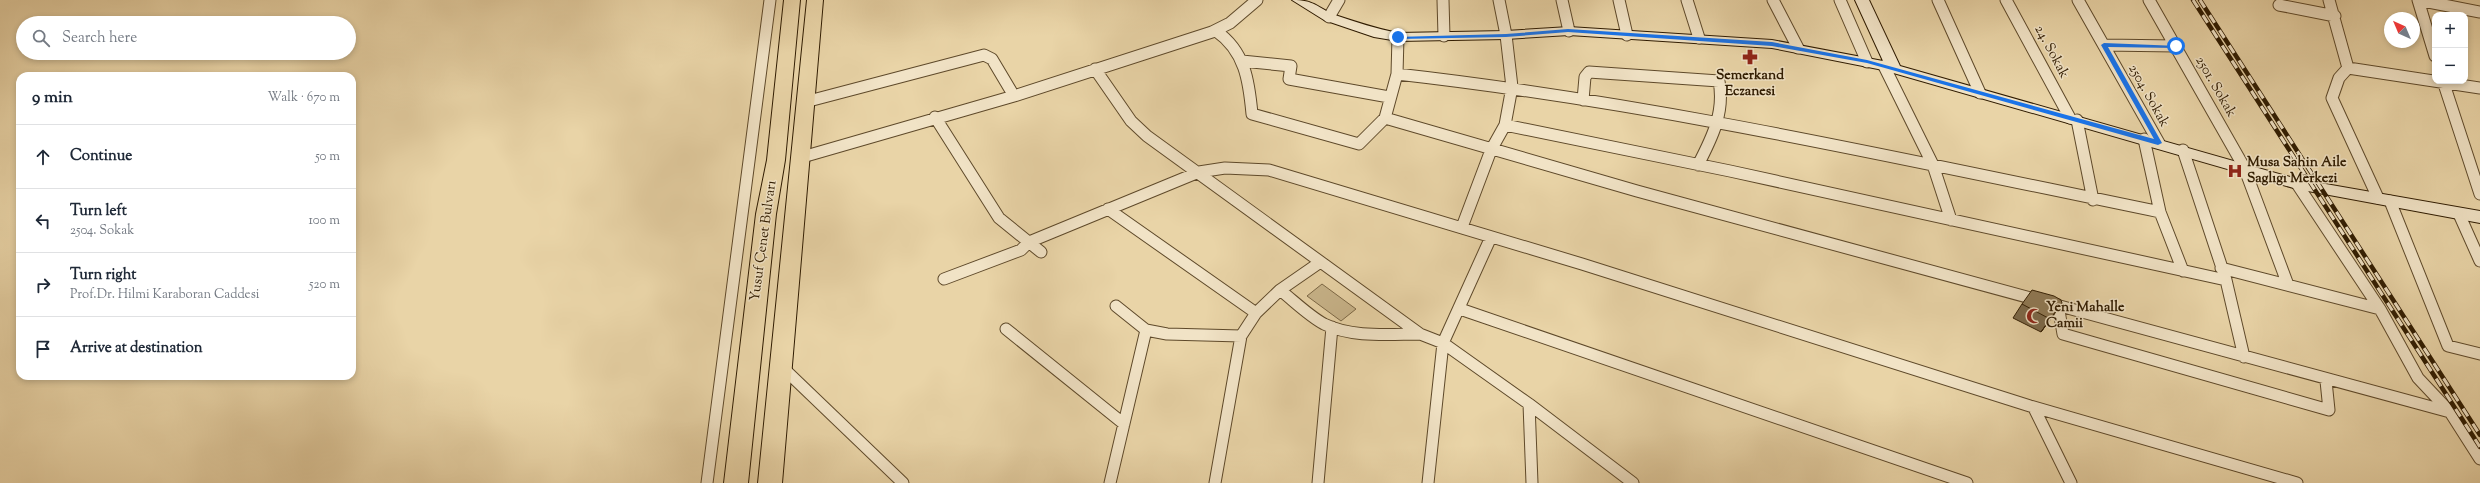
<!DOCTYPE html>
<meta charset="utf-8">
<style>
body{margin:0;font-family:"Sorts Mill Goudy",serif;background:#f2f2f3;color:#1f2937}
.controls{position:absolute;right:12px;top:12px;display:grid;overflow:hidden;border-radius:8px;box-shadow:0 2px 6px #0003}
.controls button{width:36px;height:36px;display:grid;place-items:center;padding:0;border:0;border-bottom:1px solid #e0e1e3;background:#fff;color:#1f2937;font:20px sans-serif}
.compass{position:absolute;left:2384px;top:12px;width:36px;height:36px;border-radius:50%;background:#fff;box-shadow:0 2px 6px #0003;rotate:316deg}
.stop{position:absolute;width:12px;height:12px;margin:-9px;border:3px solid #1a73e8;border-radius:50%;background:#fff}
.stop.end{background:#1a73e8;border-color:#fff;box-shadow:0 1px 4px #0008}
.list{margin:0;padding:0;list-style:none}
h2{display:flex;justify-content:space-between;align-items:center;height:52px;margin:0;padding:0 16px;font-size:17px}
h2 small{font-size:13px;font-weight:400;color:#747a83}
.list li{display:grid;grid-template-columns:26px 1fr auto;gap:12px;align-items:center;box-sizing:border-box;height:64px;padding:0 16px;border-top:1px solid #e0e1e3}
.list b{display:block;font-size:15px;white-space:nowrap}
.list p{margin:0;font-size:13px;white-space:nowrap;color:#747a83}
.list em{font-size:13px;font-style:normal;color:#747a83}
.icon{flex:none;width:22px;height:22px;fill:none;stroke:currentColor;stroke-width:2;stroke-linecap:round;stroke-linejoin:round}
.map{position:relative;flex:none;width:2480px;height:483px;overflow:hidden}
.search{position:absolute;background:#fff;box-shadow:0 2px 6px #0003;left:16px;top:16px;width:340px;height:44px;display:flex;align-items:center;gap:10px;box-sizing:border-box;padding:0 14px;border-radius:22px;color:#747a83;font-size:15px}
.panel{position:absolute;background:#fff;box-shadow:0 2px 6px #0003;left:16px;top:72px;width:340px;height:308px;border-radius:12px}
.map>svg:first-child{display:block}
.green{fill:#c9b58b;stroke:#7c6846}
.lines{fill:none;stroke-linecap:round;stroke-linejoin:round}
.street-casing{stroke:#5e492a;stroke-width:13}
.secondary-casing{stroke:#2f1b00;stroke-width:2}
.highway-casing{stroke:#2f1b00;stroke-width:2}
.street{stroke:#f1e3c6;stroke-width:11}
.secondary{fill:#f1e3c6;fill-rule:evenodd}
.highway{fill:#e9d4a7;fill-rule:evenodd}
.rail-casing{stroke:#2f1b00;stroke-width:4.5}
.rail{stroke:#f1e3c6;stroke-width:3;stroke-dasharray:9;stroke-linecap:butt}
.wall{fill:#7c6a4b;stroke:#2f1b00}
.shaded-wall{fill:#65563d;stroke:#2f1b00}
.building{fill:#907b57;stroke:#2f1b00}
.route{fill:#1a73e8}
.labels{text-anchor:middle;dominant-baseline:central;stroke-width:3;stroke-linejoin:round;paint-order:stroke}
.street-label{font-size:14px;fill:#2f1b00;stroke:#f1e3c6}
.poi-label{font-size:14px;font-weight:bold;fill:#2f1b00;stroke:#f1e3c6;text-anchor:start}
</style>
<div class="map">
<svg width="2480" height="483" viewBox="0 0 2480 483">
<rect width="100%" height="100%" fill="#e9d4a7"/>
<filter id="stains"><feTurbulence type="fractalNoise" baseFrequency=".005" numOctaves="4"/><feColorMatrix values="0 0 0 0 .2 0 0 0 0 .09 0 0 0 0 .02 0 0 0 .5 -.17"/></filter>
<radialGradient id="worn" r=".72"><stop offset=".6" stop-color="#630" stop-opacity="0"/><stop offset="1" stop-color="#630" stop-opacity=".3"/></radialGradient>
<path class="green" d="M1322,284L1356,309L1341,321L1307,296Z"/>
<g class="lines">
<g class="street-casing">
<path id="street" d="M1443,0L1444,36
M1562,0L1569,31
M1619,0L1627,35
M1687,0L1699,38
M1773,0L1798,48
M1840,0L1867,62
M1938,0L1980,93
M2006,0L2070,118
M2078,0L2159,143
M2149,0L2244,167L2288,285
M2329,0L2348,68
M2418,0L2480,12
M2418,0L2435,56
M2279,5L2335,16
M1329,17L1339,0
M1216,31C1245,51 1249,81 1252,114L1359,144L1385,118L1397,74L1398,37
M2104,45L2176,46
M1242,61L1291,66L1289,79L1389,97
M1884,66L1933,165L1951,220
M2348,68L2339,78L2332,98L2378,198
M2348,68L2480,88
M1095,69L1131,121L1147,136L1420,334L1443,343L1529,404L1633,483
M1397,74C1654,103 1907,160 2160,212
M2443,81L2480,194
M1583,100L1585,77L1589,72L1719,81C1725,112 1712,138 1698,165
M805,102L984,55L992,59L1014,96
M935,117L999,218L1041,252
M1385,118L1637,191L2450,412
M2077,120L2093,200
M1505,125L1730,171L2226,280
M2144,139L2160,212L2183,271
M2183,150L2226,280L2244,357
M799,158L1014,96L1212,32L1230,23L1257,0
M2297,184L2380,309L2418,378L2450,412L2480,459
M2390,201L2448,346L2480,354
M1108,209L1256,313
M2459,214L2480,261
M1462,227L1491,150L1505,125L1512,87L1506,35L1499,0
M2221,268L2380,309
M944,279L1021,250L1029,242L1199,172L1225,168L1269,170L1582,264L2030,406L2297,483
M1280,290C1294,301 1309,316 1324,324C1352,338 1390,334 1420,334
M2058,305L2063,334L2329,410L2326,381
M1116,306L1146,330L1167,334L1241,336
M1460,309L1967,483
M1006,329L1124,424
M780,365L903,483
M1529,404L1532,483
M2034,408L2071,483
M707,483L770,0
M1110,483L1146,330
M1215,483L1241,336L1256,313L1280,290L1319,263
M1318,483L1332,327
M1428,483L1443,343L1491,237"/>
</g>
<g class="secondary-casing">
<path id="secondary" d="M1292,0C1315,0 1316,7 1335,15C1356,22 1377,29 1398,33L1506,31L1569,27L1772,40L1883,61L1855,0H1869L1900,66L2297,179L2480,211V223L2297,189L1883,70L1772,48L1569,35L1506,39L1398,41L1374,37L1324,20Z"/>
</g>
<g class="highway-casing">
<path id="highway" d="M784,0H800L785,160L776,214L748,483H724L756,214L767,160Z
M807,0H823L782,483H758Z"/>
</g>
<use href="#street" class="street"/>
<use href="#secondary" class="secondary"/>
<use href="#highway" class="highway"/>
<g class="rail-casing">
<path id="rail" d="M2193,0L2480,447
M2200,0L2480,435"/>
</g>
<use href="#rail" class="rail"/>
</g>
<path class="wall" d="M2062,303L2041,332L2013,318L2022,304Z"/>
<path class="shaded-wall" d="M2062,303L2053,316L2041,332L2050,319Z"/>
<path class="building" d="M2032,290L2054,296L2061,300L2062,303L2050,319L2022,304Z"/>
<path class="route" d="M1568,29L1772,42L1867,60L2154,139L2101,45L2104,43L2179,46L2176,48L2108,47L2162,143L2158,145L1867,63L1772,46L1568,32L1506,37L1398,39L1395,37L1506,34Z"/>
<defs>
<g id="pharmacy-bare" transform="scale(1.2)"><path d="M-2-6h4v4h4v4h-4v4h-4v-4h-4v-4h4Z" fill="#8f2418" stroke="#f1e3c6" stroke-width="2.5" paint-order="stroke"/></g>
<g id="hospital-bare" transform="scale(1.2)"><path d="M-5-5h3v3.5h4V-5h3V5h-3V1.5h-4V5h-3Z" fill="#8f2418" stroke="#f1e3c6" stroke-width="2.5" paint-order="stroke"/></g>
<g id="mosque-bare" transform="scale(1.2)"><path d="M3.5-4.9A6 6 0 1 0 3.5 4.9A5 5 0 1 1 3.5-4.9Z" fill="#8f2418" stroke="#f1e3c6" stroke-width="2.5" paint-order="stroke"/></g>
</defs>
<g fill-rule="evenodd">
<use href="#pharmacy-bare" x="1750" y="57"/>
<use href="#hospital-bare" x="2235" y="171"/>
<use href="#mosque-bare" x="2034" y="316"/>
</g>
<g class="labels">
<g class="street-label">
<text transform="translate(2051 52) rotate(62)">24. Sokak</text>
<text transform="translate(2215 87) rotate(60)">2501. Sokak</text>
<text transform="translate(2148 96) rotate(61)">2504. Sokak</text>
<text transform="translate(764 241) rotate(-82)">Yusuf Çenet Bulvarı</text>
</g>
<g class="poi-label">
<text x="1750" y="76" text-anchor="middle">Semerkand<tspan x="1750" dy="16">Eczanesi</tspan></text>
<text x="2247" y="163">Musa Sahin Aile<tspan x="2247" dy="16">Saglıgı Merkezi</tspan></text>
<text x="2046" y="308">Yeni Mahalle<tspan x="2046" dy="16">Camii</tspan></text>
</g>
</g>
<rect width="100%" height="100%" filter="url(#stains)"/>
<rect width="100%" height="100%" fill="url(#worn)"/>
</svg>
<div class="controls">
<button>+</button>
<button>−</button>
</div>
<svg class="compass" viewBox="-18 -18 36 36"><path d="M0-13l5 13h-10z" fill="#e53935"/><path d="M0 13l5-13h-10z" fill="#747a83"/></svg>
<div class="stop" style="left:2176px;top:46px"></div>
<div class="stop end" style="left:1398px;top:37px"></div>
<div class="search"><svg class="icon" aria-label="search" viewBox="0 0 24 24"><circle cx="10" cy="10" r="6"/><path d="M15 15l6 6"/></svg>Search here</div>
<section class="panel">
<h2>9 min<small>Walk · 670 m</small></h2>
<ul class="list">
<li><svg class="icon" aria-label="ahead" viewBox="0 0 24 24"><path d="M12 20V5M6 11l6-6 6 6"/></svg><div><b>Continue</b></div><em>50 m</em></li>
<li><svg class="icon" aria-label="left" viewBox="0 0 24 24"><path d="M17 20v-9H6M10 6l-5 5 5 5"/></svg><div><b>Turn left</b><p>2504. Sokak</p></div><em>100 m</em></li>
<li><svg class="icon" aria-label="right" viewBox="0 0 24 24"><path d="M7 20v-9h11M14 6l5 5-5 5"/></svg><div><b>Turn right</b><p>Prof.Dr. Hilmi Karaboran Caddesi</p></div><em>520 m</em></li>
<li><svg class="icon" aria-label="arrive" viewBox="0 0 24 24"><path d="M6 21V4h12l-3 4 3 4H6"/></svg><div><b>Arrive at destination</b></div></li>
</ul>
</section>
</div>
